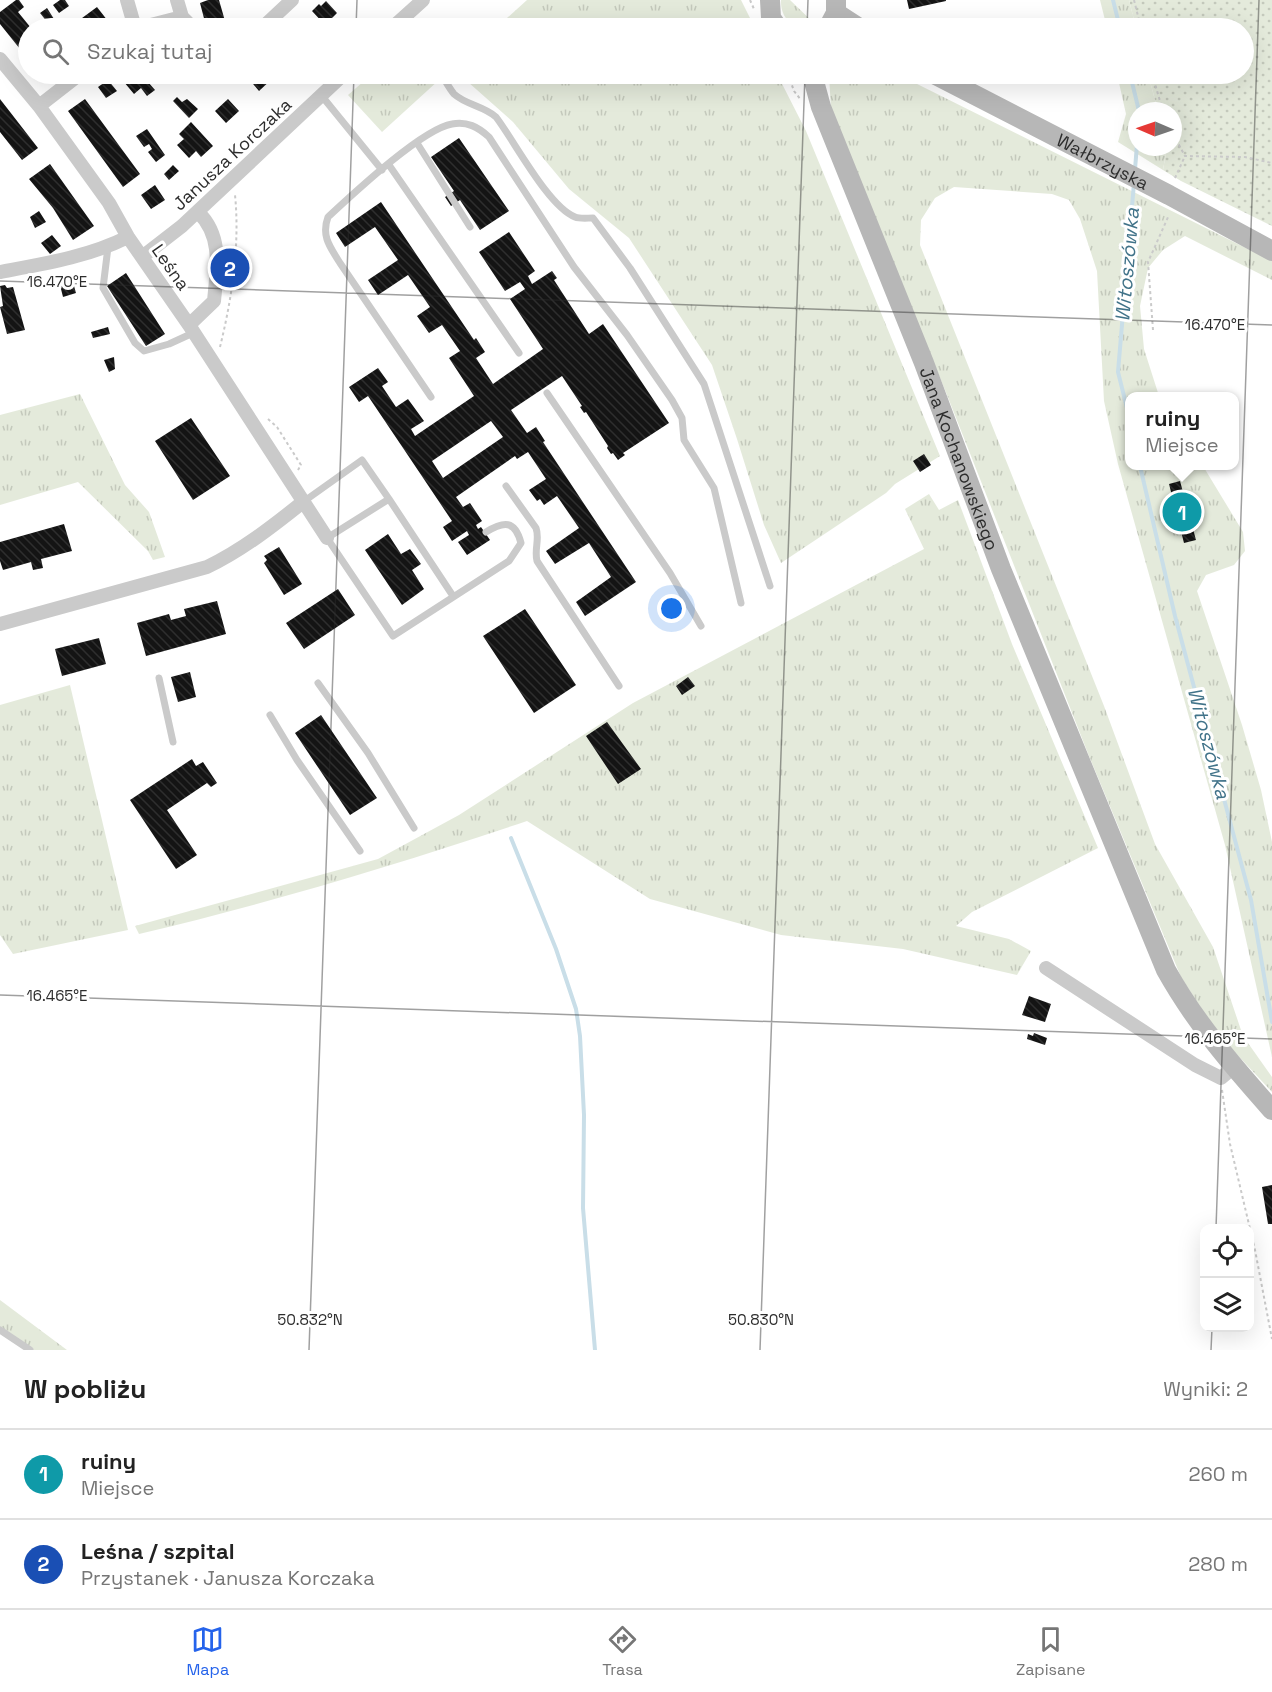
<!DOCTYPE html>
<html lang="pl">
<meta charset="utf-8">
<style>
body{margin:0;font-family:"Space Grotesk",sans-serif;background:#f6f6f6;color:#222}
.controls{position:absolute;right:18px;bottom:18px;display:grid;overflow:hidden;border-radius:12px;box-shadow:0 6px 24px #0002}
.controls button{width:54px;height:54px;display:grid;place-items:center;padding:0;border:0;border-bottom:2px solid #e0e0e0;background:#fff;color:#222;font:30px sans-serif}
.compass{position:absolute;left:1128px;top:102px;width:54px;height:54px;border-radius:50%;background:#fff;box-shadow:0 6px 24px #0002;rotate:272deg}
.you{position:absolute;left:672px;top:609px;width:21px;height:21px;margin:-15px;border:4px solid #fff;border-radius:50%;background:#1a73e8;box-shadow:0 0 0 9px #1a73e833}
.badge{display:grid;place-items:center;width:39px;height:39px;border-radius:50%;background:#2563eb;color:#fff;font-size:20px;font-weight:700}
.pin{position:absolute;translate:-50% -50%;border:3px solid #fff;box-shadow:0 2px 6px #0006}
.popup{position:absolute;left:1125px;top:392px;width:114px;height:78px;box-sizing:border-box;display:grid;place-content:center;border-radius:12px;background:#fff;filter:drop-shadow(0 2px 4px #0005);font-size:20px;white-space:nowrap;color:#767676}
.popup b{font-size:22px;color:#222}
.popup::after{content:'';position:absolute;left:50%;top:100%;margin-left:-12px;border:12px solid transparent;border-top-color:#fff}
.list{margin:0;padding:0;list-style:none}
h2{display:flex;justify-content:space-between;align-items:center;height:78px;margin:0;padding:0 24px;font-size:26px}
h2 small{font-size:20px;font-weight:400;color:#767676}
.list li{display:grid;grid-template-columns:39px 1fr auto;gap:18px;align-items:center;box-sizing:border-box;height:90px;padding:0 24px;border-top:2px solid #e0e0e0}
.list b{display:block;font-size:22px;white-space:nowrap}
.list p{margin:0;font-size:20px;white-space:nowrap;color:#767676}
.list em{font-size:20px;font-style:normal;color:#767676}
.icon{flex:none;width:33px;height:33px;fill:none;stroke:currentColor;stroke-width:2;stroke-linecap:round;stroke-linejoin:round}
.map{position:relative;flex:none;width:1272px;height:1350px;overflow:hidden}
.search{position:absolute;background:#fff;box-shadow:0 6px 24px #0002;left:18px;right:18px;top:18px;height:66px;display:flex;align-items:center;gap:15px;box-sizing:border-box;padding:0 21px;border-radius:33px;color:#767676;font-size:22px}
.sheet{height:258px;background:#fff}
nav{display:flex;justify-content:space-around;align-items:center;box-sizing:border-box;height:84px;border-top:2px solid #e0e0e0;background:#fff;font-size:16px;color:#767676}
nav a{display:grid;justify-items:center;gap:3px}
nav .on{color:#2563eb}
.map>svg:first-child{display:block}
.grass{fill:url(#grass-tufts)}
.park{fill:url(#park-dots)}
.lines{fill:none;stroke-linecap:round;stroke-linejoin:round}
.stream{stroke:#c9dee8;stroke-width:4}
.building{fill:url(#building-back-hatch);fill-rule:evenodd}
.path{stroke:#cacaca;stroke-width:2;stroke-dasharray:3 3;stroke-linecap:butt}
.lane{stroke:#cacaca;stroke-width:7}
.street{stroke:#cacaca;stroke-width:14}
.secondary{stroke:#b7b7b7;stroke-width:20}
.ticks{fill:none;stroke:#2d2d2d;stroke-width:1.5;stroke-opacity:0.45}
.labels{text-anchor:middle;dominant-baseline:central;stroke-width:6;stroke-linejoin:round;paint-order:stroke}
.street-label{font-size:18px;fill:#2d2d2d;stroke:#fff}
.water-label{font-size:20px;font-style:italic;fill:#417389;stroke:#fff}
.ticks-label{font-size:15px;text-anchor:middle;fill:#2d2d2d;stroke:#fff;stroke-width:6;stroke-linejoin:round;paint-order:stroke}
</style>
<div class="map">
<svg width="1272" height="1350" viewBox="0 0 1272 1350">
<defs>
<pattern id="grass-tufts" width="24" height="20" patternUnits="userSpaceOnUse" patternTransform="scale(1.5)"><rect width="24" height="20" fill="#e4eadb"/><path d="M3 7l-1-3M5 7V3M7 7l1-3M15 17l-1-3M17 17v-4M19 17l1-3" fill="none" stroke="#c4c9bc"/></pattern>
<pattern id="park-dots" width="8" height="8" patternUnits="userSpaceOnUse" patternTransform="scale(1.5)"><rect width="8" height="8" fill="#e4eadb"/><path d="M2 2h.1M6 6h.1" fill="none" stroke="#c4c9bc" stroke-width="1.8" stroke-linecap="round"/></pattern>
<pattern id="building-back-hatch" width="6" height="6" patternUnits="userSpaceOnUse" patternTransform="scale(1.5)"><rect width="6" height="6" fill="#141414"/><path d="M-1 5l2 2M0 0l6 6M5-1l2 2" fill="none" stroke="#2e2e2e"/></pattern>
</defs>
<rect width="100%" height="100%" fill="#fff"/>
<path class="grass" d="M527,0H741L755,28H496Z
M781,0H790L817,26C797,32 780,21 781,0Z
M1100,0H1129L1136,28H1107Z
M372,74H434L439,80L382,132L348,95Z
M459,74H777L806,131L940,456L895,484L886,493L781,563L764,525L737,439L712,365L629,238L569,189L513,122Z
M829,74H897L1272,261V280L1185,236L1163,250L1148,268L1140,306L1144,349L1159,396H1130V466H1203L1243,532L1245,551L1234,565L1206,575L1197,591L1242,725L1261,790L1272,842V1057L1225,845L1118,464L1104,401L1097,271L1080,219L1069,200L1052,194L954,187L935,198L921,220L920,245L1104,706L1155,844L1213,947L1243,1036L1272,1077V1092L1217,1033L1181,977L1089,756L947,395L831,110Z
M1117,74H1148L1158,111H1137V147H1167L1163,170L1118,142L1126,114Z
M80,394L125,485L149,512L165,557L153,560L148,551L78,482L0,505V415Z
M929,494L939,510L958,500L1012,644L1098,848L972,912L956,926L1009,939L1031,951L1017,975L903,949L781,935L650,899L527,821C399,864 270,903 139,934L135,926L378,859L459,815L633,703L924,549L905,509Z
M70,685L128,930L13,954L0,935V705Z
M0,1300L67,1350H34L0,1327Z"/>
<path class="park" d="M1129,0H1272V226L1181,181L1163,170L1167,147H1173V111H1158L1148,74H1244V28H1136Z"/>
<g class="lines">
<path class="stream" d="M1113,0L1120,28
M1130,74L1139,111
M1135,169L1137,145
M1130,420L1118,372L1134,183
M1140,466L1175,616L1251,900L1272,1022
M511,838L556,949L576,1009L580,1036L584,1115L583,1208L595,1350"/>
</g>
<path class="building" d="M16,0H19L24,7L18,12L31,28H28V59L0,24V12Z
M60,0H65L69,6L59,13L53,5Z
M208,0H219L225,21L232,28H213L211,25L206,26L200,3Z
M907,0H946V1L909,9Z
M326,1L337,13L325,25L312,11L319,4L321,6Z
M97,7L111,25L107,28H84L78,21Z
M47,8L54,19L48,23L40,13Z
M300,18L310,28H290Z
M135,74H141L155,90L147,96L141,88L134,94L124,82Z
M254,74H269L273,78L259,91L249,79Z
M108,80L117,91L106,98L98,87Z
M177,97L182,102L187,99L198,109L189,118L173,101Z
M0,99L38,148L22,160L0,132Z
M85,99L140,174L123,187L68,111Z
M228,99L239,111L226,123L215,111Z
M191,122L213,146L201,157L196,151L189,158L177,145L184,139L179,134Z
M147,129L165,155L156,162L148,152L152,149L149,144L144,147L136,136Z
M459,138L509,211L480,230L460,200L451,206L445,197L454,191L431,157Z
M50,164L94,226L73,240L53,208L29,179Z
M173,165L179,171L169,180L164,174Z
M155,185L165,200L151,209L141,195Z
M381,202L474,340L476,338L485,352L476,358L493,384L543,349L510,299L525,289L520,282L505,291L479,252L509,232L535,271L528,276L532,284L552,271L557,278L554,280L589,334L603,324L669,423L623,453L625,455L618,460L613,453L611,454L607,448L608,446L586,412L584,413L580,407L582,406L562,376L511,410L527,433L536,427L545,441L543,442L636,582L585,616L576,602L611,577L589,543L555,564L546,551L579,528L557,496L544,505L540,499L537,501L529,490L546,479L528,452L517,459L515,456L456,497L463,507L470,503L482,521L476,525L478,529L481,527L490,540L467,555L458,542L469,535L467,531L452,541L443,527L452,521L401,445L368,396L359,402L349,387L378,368L388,382L382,386L396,407L408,399L424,421L411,429L415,436L474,396L449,358L460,351L442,325L429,333L417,316L430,307L408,275L378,295L368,280L398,260L375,227L345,247L336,233ZM491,421L503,437L443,478L432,461Z
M39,211L46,222L35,228L30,217Z
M52,235L61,246L50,254L41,243Z
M126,273L165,334L146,346L107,286Z
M68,279L70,287L74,286L76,293L63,297L59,281Z
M5,285L7,288L13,287L25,330L7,334L0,307L3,306L0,286Z
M108,327L110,334L93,338L91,332Z
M114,357L115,369L109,372L104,360Z
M191,418L230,476L193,500L155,441Z
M924,454L931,465L920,472L913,461Z
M1180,481L1196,540L1184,543L1169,484Z
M64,524L72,551L41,559L43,568L33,570L31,562L3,570L0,561V542Z
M388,534L401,554L410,549L421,564L412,570L424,589L402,605L365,550Z
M279,547L302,584L284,595L264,563L267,560L264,556Z
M338,589L355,615L304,649L286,623Z
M217,601L226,634L146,656L137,623L169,614L171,620L186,616L184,609Z
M525,609L576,685L534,713L483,636Z
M99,638L106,664L62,676L55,649Z
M190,672L196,697L178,702L171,677Z
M688,677L695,686L682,695L676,686Z
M321,715L377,798L350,815L295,733Z
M607,722L641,769L618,784L586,736Z
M192,759L196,766L203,762L217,783L211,787L207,783L167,810L197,855L176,869L130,800Z
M1029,996L1051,1004L1045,1022L1022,1015Z
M1034,1033L1047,1038L1045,1045L1027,1039L1028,1034L1033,1036Z
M1272,1185V1224H1268L1262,1187Z"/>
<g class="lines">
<path class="path" d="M750,0L754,9
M1134,0L1141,28
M788,74L794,91L801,100
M1152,74L1163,111
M1173,134L1185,156L1245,157L1272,163
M1175,178L1185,156
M1153,330L1148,262L1169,215
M220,347C232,298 240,245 235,195
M268,419L277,427L301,465L298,470
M1222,1090L1230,1144L1255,1250L1272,1339"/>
<path class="lane" d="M404,17L412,28
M441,74C445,80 449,88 454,94C466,105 484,106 496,117C515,142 548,206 575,217C580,219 587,218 593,218L630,268L704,384L770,586
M321,95L382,170
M417,143L470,227
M389,165L519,353
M108,247L103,288L135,343L144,351L169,344L193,333
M547,393L670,573L701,626
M431,397L340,263C330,247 321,236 328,217C353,194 422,129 452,124C467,121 478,127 489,137L574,267L627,335L672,400L682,418L684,440L714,488L741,603
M506,486L536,528C540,539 534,549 537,561L619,686
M389,499L453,596
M303,502L362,460L389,499L327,538L393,636L509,561L521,543C515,520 504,521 486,532
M159,678L173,742
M318,683L368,753L414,828
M270,715L297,760L360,851
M0,1330L30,1350"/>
<path class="street" d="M127,0L135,28
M182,17L193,28
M139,28L182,17L177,0
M262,28L292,0
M392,28L423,0
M0,59L39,106L109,203L128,237L189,325L327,538
M39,106L80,74
M142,257L182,226L344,74
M0,272C43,264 88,257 128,237
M189,325L214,301C217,269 223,236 198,212
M0,624L207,567C241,551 273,526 303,502
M1046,968L1195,1065L1221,1078L1234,1067"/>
<g class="secondary">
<path d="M770,0L771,18L778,28"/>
<path d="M836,13L859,28"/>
<path d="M828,28L836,13V0"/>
<path id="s1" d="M812,74L821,107L924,363L1001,569L1166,970C1195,1022 1232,1065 1272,1110"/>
<path id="s2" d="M934,74L1169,195L1272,251"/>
</g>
</g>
<path class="ticks" d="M356,28L357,0M807,28L808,0M0,281L1272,325M0,995L1272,1039M1216,1228L1259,0M309,1350L354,74M760,1350L805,74M1211,1350L1212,1328"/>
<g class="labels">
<g class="street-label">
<text transform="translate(232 154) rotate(-43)">Janusza Korczaka</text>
<text stroke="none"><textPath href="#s2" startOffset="190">Wałbrzyska</textPath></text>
<text transform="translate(171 267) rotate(55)">Leśna</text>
<text stroke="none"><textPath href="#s1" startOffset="412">Jana Kochanowskiego</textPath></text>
</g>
<g class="water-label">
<text transform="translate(1127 265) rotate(-85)">Witoszówka</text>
<text transform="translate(1209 743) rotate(75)">Witoszówka</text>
</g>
</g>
<g class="ticks-label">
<text x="57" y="287">16.470°E</text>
<text x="1215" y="330">16.470°E</text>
<text x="57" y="1001">16.465°E</text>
<text x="1215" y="1044">16.465°E</text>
<text x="310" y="1325">50.832°N</text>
<text x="761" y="1325">50.830°N</text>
</g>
</svg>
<div class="controls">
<button><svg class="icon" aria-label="locate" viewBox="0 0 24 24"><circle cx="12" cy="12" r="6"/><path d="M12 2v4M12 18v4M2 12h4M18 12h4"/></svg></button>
<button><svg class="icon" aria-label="layers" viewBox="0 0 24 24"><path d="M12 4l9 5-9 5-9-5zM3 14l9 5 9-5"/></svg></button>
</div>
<svg class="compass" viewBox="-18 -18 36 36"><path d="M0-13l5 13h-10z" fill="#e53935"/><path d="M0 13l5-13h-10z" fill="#767676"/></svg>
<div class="you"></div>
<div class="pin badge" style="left:1182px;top:512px;background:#0f9aa8">1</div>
<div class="popup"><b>ruiny</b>Miejsce</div>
<div class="pin badge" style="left:230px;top:268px;background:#1a4fb4">2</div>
<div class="search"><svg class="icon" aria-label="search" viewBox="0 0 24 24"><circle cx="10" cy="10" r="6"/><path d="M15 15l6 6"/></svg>Szukaj tutaj</div>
</div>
<section class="sheet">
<h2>W pobliżu<small>Wyniki: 2</small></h2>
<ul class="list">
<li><span class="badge" style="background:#0f9aa8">1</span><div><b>ruiny</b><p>Miejsce</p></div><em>260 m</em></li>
<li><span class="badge" style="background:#1a4fb4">2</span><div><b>Leśna / szpital</b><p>Przystanek · Janusza Korczaka</p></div><em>280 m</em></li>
</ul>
</section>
<nav>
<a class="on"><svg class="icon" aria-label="map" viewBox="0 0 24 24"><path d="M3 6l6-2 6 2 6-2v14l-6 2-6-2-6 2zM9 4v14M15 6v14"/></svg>Mapa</a>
<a><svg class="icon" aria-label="directions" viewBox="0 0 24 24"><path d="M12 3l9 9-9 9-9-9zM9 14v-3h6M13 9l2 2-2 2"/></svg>Trasa</a>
<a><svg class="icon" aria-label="saved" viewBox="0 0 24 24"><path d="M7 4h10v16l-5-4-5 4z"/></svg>Zapisane</a>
</nav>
